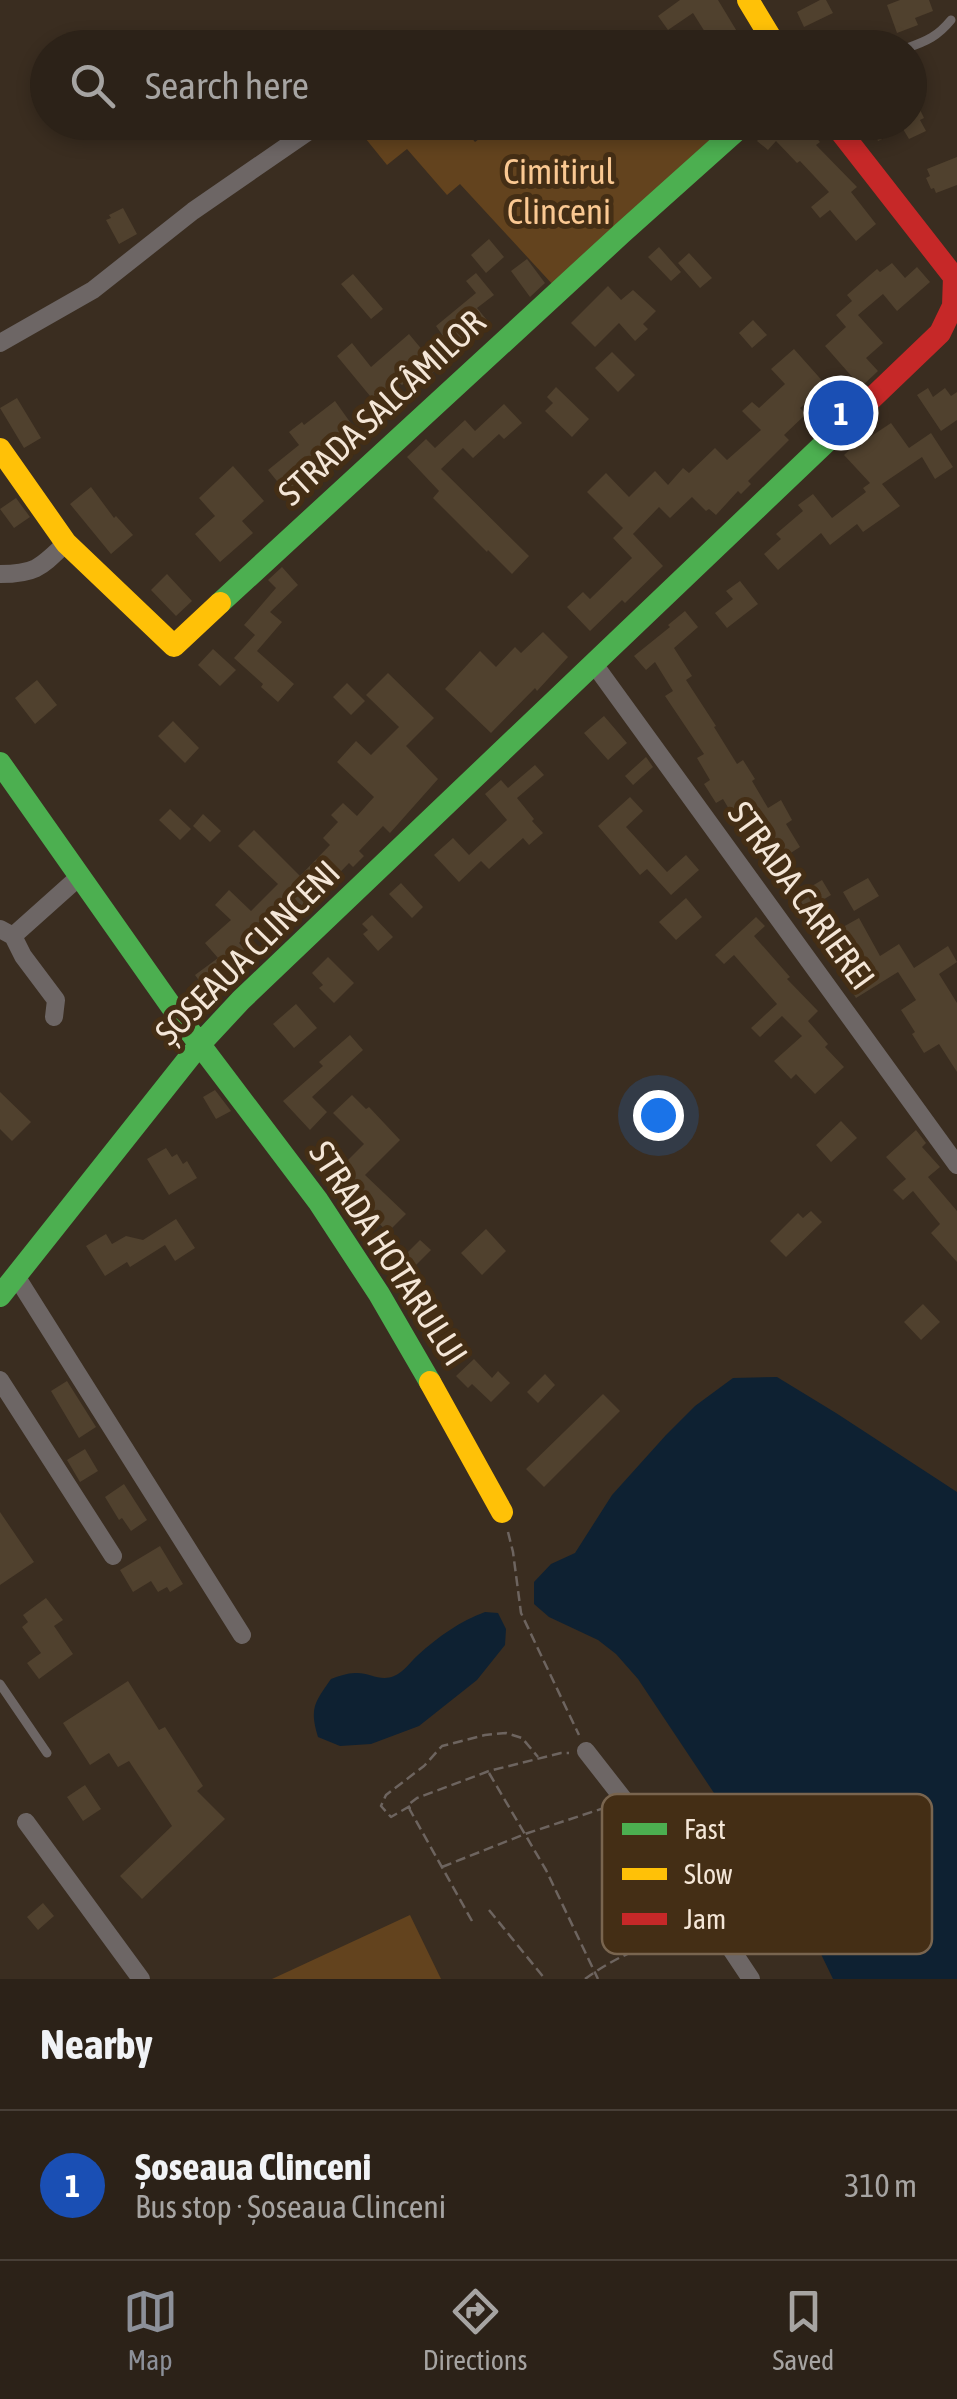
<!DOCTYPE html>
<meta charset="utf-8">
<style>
body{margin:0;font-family:"Asap Condensed",sans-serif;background:#382f25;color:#f1f3f6}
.you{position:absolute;left:658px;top:1115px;width:35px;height:35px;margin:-25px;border:8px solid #fff;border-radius:50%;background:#1a73e8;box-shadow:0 0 0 15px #1a73e833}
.badge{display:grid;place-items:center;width:65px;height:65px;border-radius:50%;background:#8c9099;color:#fff;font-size:32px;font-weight:700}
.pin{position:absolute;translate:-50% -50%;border:5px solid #fff;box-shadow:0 2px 10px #0006}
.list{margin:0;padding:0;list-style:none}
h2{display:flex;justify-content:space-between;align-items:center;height:130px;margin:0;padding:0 40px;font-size:42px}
h2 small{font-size:32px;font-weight:400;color:#a6a4a2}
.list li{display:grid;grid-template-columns:65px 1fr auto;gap:30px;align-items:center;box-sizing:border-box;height:150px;padding:0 40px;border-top:2px solid #483f37}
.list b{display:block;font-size:38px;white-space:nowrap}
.list p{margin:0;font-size:32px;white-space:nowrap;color:#a6a4a2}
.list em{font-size:32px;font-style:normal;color:#a6a4a2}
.icon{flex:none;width:55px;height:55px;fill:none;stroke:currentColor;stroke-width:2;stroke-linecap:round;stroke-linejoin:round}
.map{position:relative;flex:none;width:957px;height:1979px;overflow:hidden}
.search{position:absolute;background:#2c2218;box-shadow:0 5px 15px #0003;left:30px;right:30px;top:30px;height:110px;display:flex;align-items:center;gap:25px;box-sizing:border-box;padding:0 35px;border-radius:55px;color:#a6a4a2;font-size:38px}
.sheet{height:280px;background:#2c2218}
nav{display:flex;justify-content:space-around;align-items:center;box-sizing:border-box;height:140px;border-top:2px solid #483f37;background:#2c2218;font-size:28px;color:#a6a4a2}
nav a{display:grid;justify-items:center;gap:5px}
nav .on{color:#8c9099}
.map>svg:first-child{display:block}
.green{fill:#63431e}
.water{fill:#0e2132}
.building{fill:#50412e}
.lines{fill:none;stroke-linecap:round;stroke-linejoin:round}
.path{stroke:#6d645f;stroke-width:2.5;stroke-dasharray:10 5;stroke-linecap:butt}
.lane{stroke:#6d6665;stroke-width:9}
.street{stroke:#6d6665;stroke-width:18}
.fast{stroke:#4caf50;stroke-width:22}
.slow{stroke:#ffc107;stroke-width:22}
.jam{stroke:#c62828;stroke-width:22}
.labels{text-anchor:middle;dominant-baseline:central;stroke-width:10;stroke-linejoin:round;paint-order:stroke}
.park-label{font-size:35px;fill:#fac892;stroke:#442e15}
.street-label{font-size:35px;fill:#f4e6d7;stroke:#442e15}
.key{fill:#442e15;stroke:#79654f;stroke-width:2.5}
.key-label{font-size:28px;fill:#f4e6d7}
</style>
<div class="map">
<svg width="957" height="1979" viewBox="0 0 957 1979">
<rect width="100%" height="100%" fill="#3a2d20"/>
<path class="green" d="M353,123H459L475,142L500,123H739L554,286L460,184L447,195L407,149L387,165Z
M410,1915L441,1979H272Z"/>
<path class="water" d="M777,1377L836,1413L957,1492V1979H833L820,1952L798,1916L762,1889L739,1866L724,1808L638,1679L616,1654L598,1640L549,1617L534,1604V1582L551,1564L575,1553L612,1495L666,1435L695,1406L733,1378Z
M485,1612L498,1613L506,1629L505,1645L477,1680L419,1726L371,1744L340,1746L318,1737C309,1708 315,1702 331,1679C339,1676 347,1673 355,1673C369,1672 380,1682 394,1676C404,1672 410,1662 418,1655C438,1637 460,1621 485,1612Z"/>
<path class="building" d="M680,0H718L747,48H715L693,13L668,30L658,16Z
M820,0H826L833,13L804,27L797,12Z
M900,0H929L933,11L915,18L918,25L897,33L887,5Z
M910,89L924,118L920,120L926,131L909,139L903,129L878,141L871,126L879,122H910Z
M774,122H802L820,142L816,145L857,187L851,192L876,224L856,241L830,210L820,218L811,207L829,192L800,161L797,163L776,141L768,150L757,141Z
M957,157V185L936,193L934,188L931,189L926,178L930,176L927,169Z
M123,208L137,234L119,244L106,220L111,218L109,215Z
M489,239L504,257L486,273L471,255Z
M659,247L681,272L671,281L648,257Z
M689,253L712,278L700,288L678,263Z
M527,259L545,283L530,297L511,271Z
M892,263L905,278L917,267L930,282L897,311L883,294L858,315L883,343L866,358L878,371L861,387L825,346L846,327L836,315L852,301L847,295L877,269L880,272Z
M476,273L494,295L477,308L491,325L426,378L420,370L402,385L399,383L375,402L337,356L352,343L371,367L409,334L424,352L443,336L436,326L476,293L466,281Z
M353,274L383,309L371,319L341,284Z
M608,286L621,300L633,290L656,311L643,324L648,329L635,341L619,323L595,347L571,323Z
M753,320L767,335L752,348L739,333Z
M794,349L826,385L800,408L806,414L784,435L789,440L748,481L751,484L741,494L738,491L716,515L709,509L706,511L692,497L670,518L659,507L633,534L663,566L625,603L622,600L590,631L567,607L583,592L590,599L632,558L613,538L623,528L587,492L606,473L629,497L655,471L668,485L683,468L689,473L715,448L727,460L761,430L742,411L752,402L759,408L785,384L771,369Z
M612,352L635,375L618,392L595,368Z
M556,387L589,419L572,437L545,411L553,403L547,397Z
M928,388L933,397L945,388L951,396L957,392V420L941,431L917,395Z
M17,398L41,438L24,448L0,408Z
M335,401L355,429L325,452L332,459L305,480L311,488L294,502L268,470L299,445L289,432L302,422L304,425Z
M504,404L522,423L504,439L499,434L473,458L463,448L441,469L529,556L512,574L488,550L487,552L433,498L439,491L407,457L426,439L435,448L465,420L475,431Z
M891,423L909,448L931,433L953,467L935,479L922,457L882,484L900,506L863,532L857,524L830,545L821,533L778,570L764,554L781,539L776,534L803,511L798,505L813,494L832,518L866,492L863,488L870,483L844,455L862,438L864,441Z
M233,466L264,501L242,521L253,533L220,562L195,534L215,516L199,498Z
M91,487L114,518L116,516L133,535L111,554L70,504Z
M16,498L30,517L14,528L0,509Z
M282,567L298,585L270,612L282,622L257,651L294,684L278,702L261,687L263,684L234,658L255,635L244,625L276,588L268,580Z
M167,574L192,601L176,616L151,590Z
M740,581L758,604L727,628L715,613L733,599L726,591Z
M685,611L698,627L674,648L692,676L686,680L716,726L714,727L737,764L743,760L755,779L752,781L768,808L781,800L792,820L786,824L800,847L766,869L758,856L770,849L748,813L736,821L723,799L716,803L704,784L710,780L697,758L704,754L665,696L673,691L655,662L646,670L634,656L670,627L668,625Z
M543,632L568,657L537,691L535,688L491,733L445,689L480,651L496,667L515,647L521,653Z
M213,649L236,670L220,686L198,665Z
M388,673L434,718L406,746L438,779L390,833L383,826L359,851L364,856L353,867L349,863L319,894L323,898L309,913L300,904L279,925L268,913L239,943L245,949L203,986L195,975L218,958L205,943L231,920L215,905L229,890L251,911L278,884L238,846L254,830L300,876L330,845L323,838L338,822L331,815L343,803L357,816L374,797L337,762L356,741L371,755L399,727L366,695Z
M37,680L57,705L35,724L15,698Z
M347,683L365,701L351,715L333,697Z
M604,716L627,743L608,760L584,733Z
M173,721L199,748L185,763L158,736Z
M646,757L653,767L633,785L625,776Z
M535,765L544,775L517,798L534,819L532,821L543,833L529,845L523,838L489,869L481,861L459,882L434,855L453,838L469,855L507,820L485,794L501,780L508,788Z
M630,797L643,811L626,827L667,872L686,855L699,870L671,895L647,869L640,875L598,826Z
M170,809L191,829L180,840L159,820Z
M203,814L221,831L210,842L193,826Z
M868,878L879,896L854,911L843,892Z
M822,880L831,895L806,910L797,895Z
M401,883L423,907L412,918L389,894Z
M686,898L702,917L676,940L659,922Z
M372,915L393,937L378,951L363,934L368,930L362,924Z
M756,917L765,926L754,936L790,977L787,979L818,1011L808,1021L828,1044L825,1047L844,1067L815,1094L796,1074L791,1079L774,1061L802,1036L782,1016L760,1037L751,1028L777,1004L734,955L724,964L715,955Z
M859,918L880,956L899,944L914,968L948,946L957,962L939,974L957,1003V1072L939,1044L924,1053L912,1034L915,1032L901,1010L916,1000L898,972L856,998L848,985L851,983L825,937Z
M328,957L354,983L334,1003L319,988L323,985L312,973Z
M296,1004L317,1028L294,1048L273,1024Z
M350,1035L363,1050L312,1097L327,1112L310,1130L283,1101L323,1066L319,1062Z
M215,1090L231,1111L216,1119L203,1097Z
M0,1092L31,1122L12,1141L0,1129Z
M352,1095L366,1109L369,1107L400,1140L365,1175L406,1214L388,1232L349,1195L352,1192L334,1174L364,1144L333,1113Z
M841,1121L857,1138L831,1162L816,1145Z
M916,1130L926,1143L922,1147L940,1167L928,1177L957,1211V1262L931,1233L940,1224L913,1191L903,1200L893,1190L906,1179L886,1157Z
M166,1148L172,1157L177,1154L183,1164L187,1161L197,1178L169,1195L147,1159Z
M811,1211L822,1222L786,1257L770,1241L798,1213L803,1218Z
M176,1219L195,1248L175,1261L165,1245L130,1267L127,1262L105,1276L86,1246L106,1234L112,1244L126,1236L143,1240Z
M486,1229L506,1251L482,1275L461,1253Z
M420,1240L431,1250L406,1275L396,1264Z
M923,1304L940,1322L921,1340L904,1322Z
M474,1359L492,1378L498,1371L510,1383L491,1402L472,1384L468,1388L456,1376Z
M545,1374L555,1385L538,1403L527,1392Z
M67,1381L96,1427L79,1438L51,1391Z
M603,1394L620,1411L544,1487L526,1469Z
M85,1449L98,1471L80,1482L67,1460Z
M124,1484L147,1520L131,1531L122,1518L119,1520L105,1497Z
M0,1512L34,1562L0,1585Z
M160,1546L183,1584L170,1592L167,1587L158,1592L151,1581L133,1592L120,1570Z
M46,1598L63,1620L54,1626L73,1654L39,1679L27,1663L41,1653L22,1627L28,1622L23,1615Z
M128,1681L159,1730L165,1727L203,1786L197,1791L225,1819L142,1899L120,1876L172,1826L129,1761L118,1767L109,1753L90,1765L63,1723Z
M85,1785L101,1809L83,1821L67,1797Z
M43,1903L54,1916L38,1930L27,1917Z"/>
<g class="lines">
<path class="path" d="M508,1532L513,1552L521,1613L579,1735
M489,1773L546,1870L598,1979
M410,1806L391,1817L381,1806L386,1795L424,1766L442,1746L485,1735L506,1733L522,1738L538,1757
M639,1848L646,1859
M442,1867L525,1834L607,1807
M489,1910L545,1979
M472,1921L410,1810L409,1804L417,1798L489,1771L561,1753H569
M585,1979C619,1954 657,1940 697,1929"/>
<path class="lane" d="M907,48C927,41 938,36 951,20
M0,1684L47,1753"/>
<path class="street" d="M0,343L93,290L193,211L322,122
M0,574C36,574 41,567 66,543
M594,664L957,1165
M0,929L13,936L23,956L56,1000L54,1017
M13,936L79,877
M16,1276L242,1635
M0,1380L113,1556
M586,1751L675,1865L751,1979
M26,1822L141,1979"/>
<path class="fast" d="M220,603L622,233L746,122
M0,763L176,1013L318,1201L379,1294L430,1382
M0,1296L200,1044L241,1000L844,425"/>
<path class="slow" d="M748,0L777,48
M0,449L66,543L174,646L220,603
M430,1382L502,1512"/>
<path class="jam" d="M833,122L954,277L953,306L940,333L844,425"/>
</g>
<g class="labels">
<g class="park-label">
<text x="559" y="171">Cimitirul<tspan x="559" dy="40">Clinceni</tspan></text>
</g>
<g class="street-label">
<text transform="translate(381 407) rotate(-43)">STRADA SALCÂMILOR</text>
<text transform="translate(802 895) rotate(54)">STRADA CARIEREI</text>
<text transform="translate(247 952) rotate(-45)">ȘOSEAUA CLINCENI</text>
<text transform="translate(389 1253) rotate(57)">STRADA HOTARULUI</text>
</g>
</g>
<rect x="602" y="1794" width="330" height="160" rx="15" class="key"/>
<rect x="622" y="1823" width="45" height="12" fill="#4caf50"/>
<rect x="622" y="1868" width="45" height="12" fill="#ffc107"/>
<rect x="622" y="1913" width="45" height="12" fill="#c62828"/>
<g class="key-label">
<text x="684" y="1839">Fast</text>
<text x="684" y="1884">Slow</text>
<text x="684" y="1929">Jam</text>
</g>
</svg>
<div class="you"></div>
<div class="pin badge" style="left:841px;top:413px;background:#1a4fb4">1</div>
<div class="search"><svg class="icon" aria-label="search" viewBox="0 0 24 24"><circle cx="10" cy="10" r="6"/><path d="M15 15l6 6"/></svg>Search here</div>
</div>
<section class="sheet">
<h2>Nearby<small></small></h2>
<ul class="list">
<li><span class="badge" style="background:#1a4fb4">1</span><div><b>Șoseaua Clinceni</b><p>Bus stop · Șoseaua Clinceni</p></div><em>310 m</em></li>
</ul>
</section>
<nav>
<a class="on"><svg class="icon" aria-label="map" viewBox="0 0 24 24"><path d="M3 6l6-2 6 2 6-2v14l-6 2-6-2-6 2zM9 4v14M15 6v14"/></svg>Map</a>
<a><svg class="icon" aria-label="directions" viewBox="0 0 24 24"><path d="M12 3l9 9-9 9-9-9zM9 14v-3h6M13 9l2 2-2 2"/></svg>Directions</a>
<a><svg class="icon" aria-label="saved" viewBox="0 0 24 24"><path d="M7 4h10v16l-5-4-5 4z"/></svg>Saved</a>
</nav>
